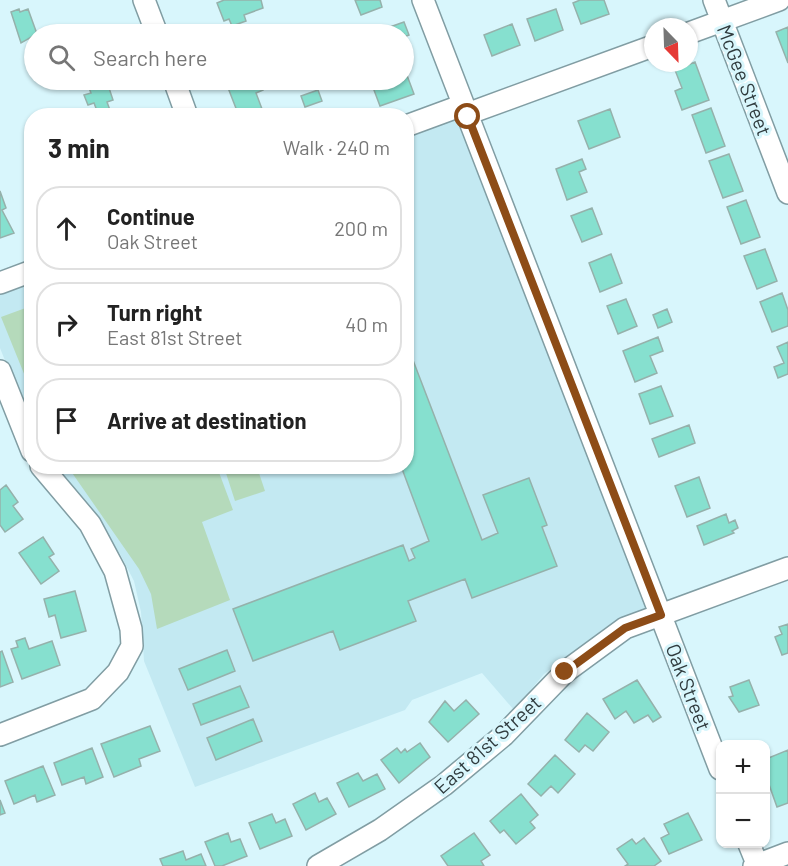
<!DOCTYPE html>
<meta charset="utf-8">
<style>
body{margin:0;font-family:Barlow,sans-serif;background:#f2f2f2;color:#222}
.controls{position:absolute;right:18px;bottom:18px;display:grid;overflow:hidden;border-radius:12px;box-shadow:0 2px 4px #0004}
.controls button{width:54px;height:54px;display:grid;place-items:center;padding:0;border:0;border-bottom:2px solid #e0e0e0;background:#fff;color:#222;font:30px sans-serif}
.compass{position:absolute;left:644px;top:18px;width:54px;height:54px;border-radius:50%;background:#fff;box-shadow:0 2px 4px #0004;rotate:157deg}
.stop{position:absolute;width:18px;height:18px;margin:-14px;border:4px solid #8d4c17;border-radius:50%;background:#fff}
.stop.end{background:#8d4c17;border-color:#fff;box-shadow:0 2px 6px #0008}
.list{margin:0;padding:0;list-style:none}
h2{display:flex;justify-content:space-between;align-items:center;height:78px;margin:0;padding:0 24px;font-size:26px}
h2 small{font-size:20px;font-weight:400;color:#767676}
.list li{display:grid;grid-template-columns:39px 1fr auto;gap:18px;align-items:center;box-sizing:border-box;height:84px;margin:0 12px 12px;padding:0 12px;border:2px solid #e0e0e0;border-radius:24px}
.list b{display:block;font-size:22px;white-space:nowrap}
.list p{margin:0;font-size:20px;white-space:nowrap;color:#767676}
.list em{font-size:20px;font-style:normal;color:#767676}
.icon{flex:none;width:33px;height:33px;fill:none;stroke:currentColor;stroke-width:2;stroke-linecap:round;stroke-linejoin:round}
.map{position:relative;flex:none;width:788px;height:866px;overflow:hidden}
.search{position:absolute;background:#fff;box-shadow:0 2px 4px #0004;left:24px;top:24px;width:390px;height:66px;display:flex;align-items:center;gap:15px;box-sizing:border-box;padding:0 21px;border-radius:33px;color:#767676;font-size:22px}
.panel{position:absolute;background:#fff;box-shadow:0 2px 4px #0004;left:24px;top:108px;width:390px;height:366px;border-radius:24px}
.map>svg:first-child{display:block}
.built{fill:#c3e9f2}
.green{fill:#b5dabb}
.building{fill:#86e0cf;stroke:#95b1ab;stroke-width:1.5}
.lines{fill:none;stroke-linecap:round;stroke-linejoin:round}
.minor-casing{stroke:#819da3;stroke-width:24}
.minor{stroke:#fff;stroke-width:21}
.route{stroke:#8d4c17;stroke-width:8}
.labels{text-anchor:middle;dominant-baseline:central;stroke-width:6;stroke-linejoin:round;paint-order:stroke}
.street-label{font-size:20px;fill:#303b3e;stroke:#d8f6fc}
</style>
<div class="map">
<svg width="788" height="866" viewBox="0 0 788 866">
<rect width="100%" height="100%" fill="#d8f6fc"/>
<path class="built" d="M467,114L658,608L606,627L544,674L514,710L482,673L412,700L405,710L195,787L144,661L141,612L134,581L120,554L53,467L406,466L407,137Z
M31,279V425L0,348V291Z"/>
<path class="green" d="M31,306V391L1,317Z
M68,467H217L233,510L202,522L230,600L157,629L151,594L139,569Z
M224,467H257L265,491L235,501Z"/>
<path class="building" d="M224,0H261L263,8L244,15L246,21L232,26L229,19L224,21L217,3Z
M355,0H380L382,7L361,15Z
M580,0H604L609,14L581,24L573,3Z
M19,9L20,12L28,9L37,34L21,43L11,12Z
M556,9L563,30L535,41L527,19Z
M404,22L409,35L404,37V34H370Z
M512,24L520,45L492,56L484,35Z
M88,26L91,34H66Z
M788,27V63L776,32Z
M295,29L297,34H281Z
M695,62L709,100L682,110L675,91L682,88L675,70Z
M405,70L414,94L380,106L371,82L379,80H404Z
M225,80H259L263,90L256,93L262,109L239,116Z
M107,82L113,100L107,102L111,113L99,116L94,103L88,105L84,95L91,93L89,88Z
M318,90L322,101L305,107L301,96Z
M711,108L725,146L706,153L692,115Z
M610,109L620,137L589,149L578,121Z
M729,154L743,191L723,198L709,161Z
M582,159L586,169L579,172L587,192L567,200L556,169Z
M0,191L6,208L2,210L14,233L0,238Z
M746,200L760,237L741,244L727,207Z
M592,208L602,234L582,242L571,216Z
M765,249L777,281L757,289L744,256Z
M611,254L622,283L600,292L589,263Z
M782,293L788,310V326L772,332L760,302Z
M626,299L637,326L618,334L607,306Z
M667,309L672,322L658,328L653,315Z
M658,337L663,351L650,356L657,373L635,382L623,351Z
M406,342L482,540L498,533L483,495L529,478L547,525L542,527L557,566L472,598L465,579L408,601L416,621L340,650L333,631L253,661L233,609L403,545L409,561L415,558L411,549L429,541L401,466H406Z
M788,342V374L778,378L774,367L784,363L777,347Z
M661,386L673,416L650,424L639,394Z
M689,425L695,443L659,457L652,439Z
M699,477L710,508L687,517L675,486Z
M6,485L18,502L13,506L23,519L5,532L0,525V490Z
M726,514L729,523L735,520L738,528L732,531L734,533L704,545L697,526Z
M43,537L54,554L49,557L59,571L41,584L19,553Z
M75,591L86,631L61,638L55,615L49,617L44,599Z
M788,624V653L782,655L775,637L782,634L779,627Z
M25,638L29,649L52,641L60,665L22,679L11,649L18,647L16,641Z
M227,650L235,671L188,690L179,669Z
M2,651L13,682L0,687V652Z
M637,680L661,717L653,722L648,715L634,723L626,711L615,719L603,699Z
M749,680L759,705L739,712L729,697L733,696L730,687Z
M240,686L249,707L201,725L193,704Z
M466,700L479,714L448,742L429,722L445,701L454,711Z
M587,713L609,732L593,751L585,745L579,752L565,740Z
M253,719L262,741L216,760L207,738Z
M150,726L160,751L139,759L141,766L114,777L101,744Z
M420,743L430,757L399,783L381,760L397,748L401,753L405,749L407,752Z
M92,748L103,777L86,784L84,777L62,785L54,763Z
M788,750V803L777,807L766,776V759Z
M555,755L575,774L558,793L551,786L541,796L528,784Z
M43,766L55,795L37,802L35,795L14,804L5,781Z
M358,773L363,781L377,774L385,789L349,807L337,783Z
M315,793L319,802L327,798L336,814L306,830L293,804Z
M521,794L538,815L530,822L535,828L516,844L504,830L500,833L490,821Z
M0,800L5,813L0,815Z
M688,813L702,840L669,854L661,838L669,834L664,824Z
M272,814L276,823L285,819L292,836L260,849L249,823Z
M228,833L231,842L240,839L247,856L222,866H215L205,842Z
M474,833L490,855L481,861L484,866H448L441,856Z
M644,838L661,861L654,866H625L628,864L617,849L632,839L636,844Z
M183,851L186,860L201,854L206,866H163L160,859Z"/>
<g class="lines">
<g class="minor-casing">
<path id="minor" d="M144,0L157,34
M423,0L720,769
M714,0L788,193
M689,33L779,0
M174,80L187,116
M467,114L653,46
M406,126L463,105
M0,283L32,271
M0,371L32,451
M0,735L92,699L118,672L132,646L131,629L115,571L90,524L41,466
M749,844L758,866
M318,866L380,830L444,785L504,735L565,672L625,628L788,568
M754,866L788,853"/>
</g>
<use href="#minor" class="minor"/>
</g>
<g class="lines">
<path class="route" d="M468,117L661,615L625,628L565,672"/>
</g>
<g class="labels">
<g class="street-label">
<text transform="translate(745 80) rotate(69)">McGee Street</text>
<text transform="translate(689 687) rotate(69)">Oak Street</text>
<text transform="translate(487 744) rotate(-42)">East 81st Street</text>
</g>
</g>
</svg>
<div class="controls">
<button>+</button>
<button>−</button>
</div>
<svg class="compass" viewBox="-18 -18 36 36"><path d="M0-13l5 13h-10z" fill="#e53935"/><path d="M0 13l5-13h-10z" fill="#767676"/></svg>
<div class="stop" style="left:468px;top:117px"></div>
<div class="stop end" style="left:565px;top:672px"></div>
<div class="search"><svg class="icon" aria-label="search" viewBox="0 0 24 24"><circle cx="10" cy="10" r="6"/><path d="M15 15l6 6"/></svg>Search here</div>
<section class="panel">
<h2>3 min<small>Walk · 240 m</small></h2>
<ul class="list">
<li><svg class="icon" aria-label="ahead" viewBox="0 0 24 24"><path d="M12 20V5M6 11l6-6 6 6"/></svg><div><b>Continue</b><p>Oak Street</p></div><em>200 m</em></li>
<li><svg class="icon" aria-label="right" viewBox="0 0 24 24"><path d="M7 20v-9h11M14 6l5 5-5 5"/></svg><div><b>Turn right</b><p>East 81st Street</p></div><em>40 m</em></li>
<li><svg class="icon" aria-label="arrive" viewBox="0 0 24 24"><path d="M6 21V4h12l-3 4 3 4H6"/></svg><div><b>Arrive at destination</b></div></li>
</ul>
</section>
</div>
